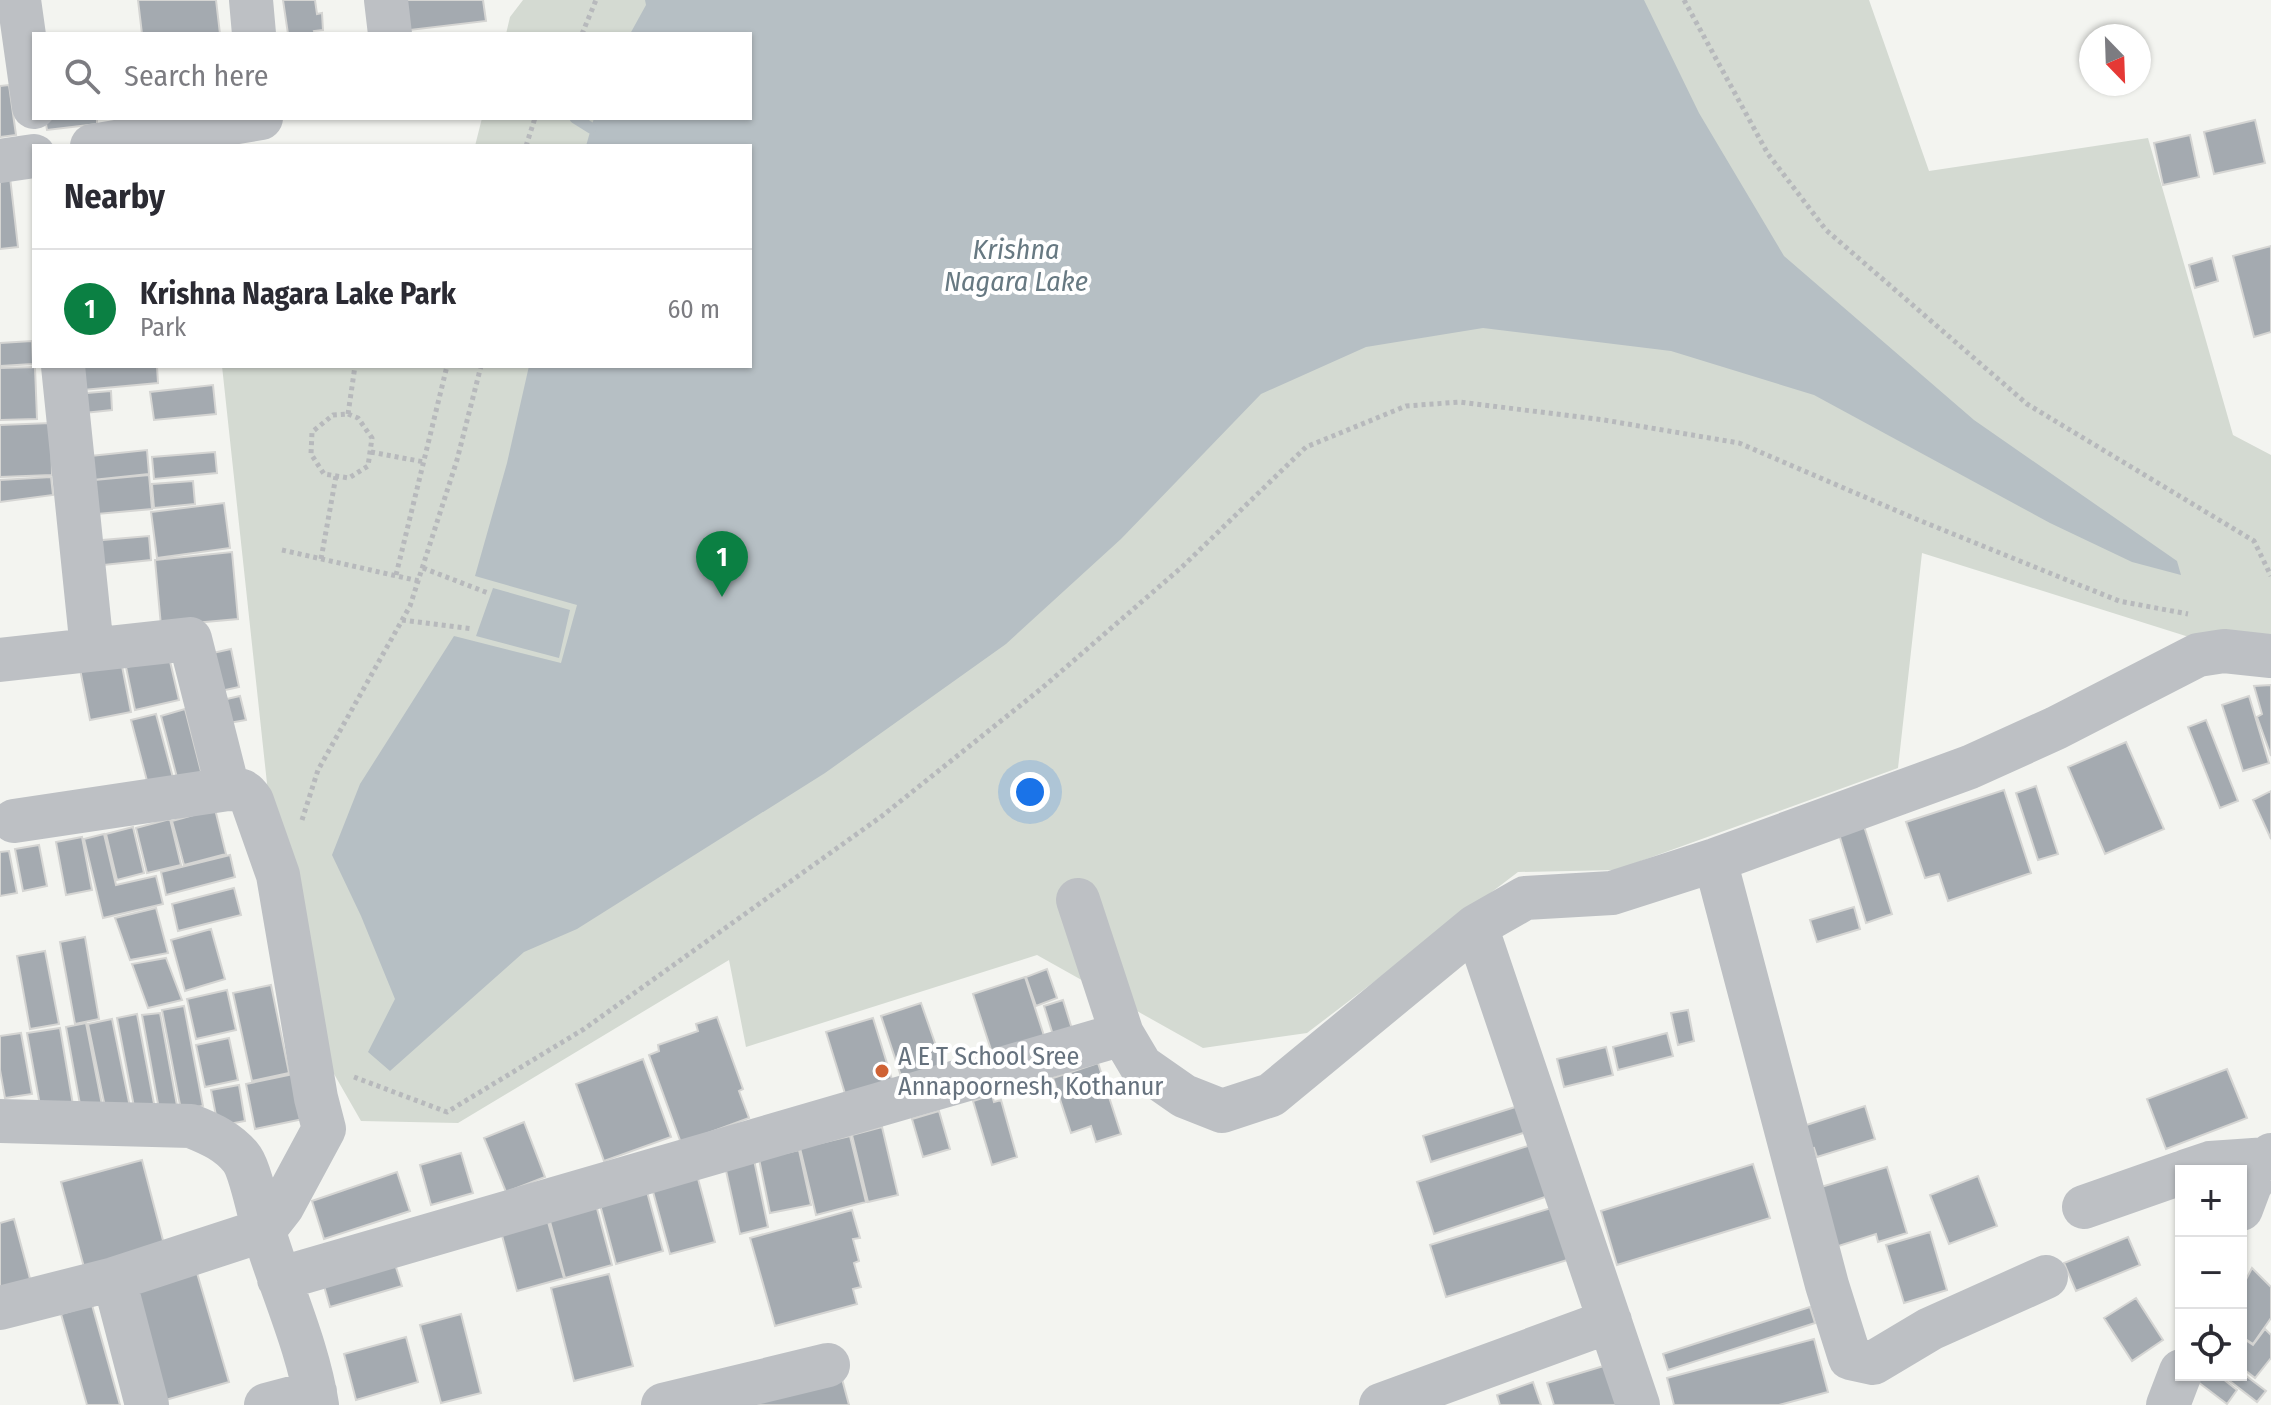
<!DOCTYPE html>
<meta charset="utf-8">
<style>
body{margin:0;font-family:"Fira Sans Condensed",sans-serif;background:#f7f7f7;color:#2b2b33}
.controls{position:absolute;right:24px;bottom:24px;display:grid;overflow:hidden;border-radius:0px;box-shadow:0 2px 6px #0004}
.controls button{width:72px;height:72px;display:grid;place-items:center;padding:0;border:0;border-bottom:2px solid #e1e1e2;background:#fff;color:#2b2b33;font:40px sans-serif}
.compass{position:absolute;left:2079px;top:24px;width:72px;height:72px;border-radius:50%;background:#fff;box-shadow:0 2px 6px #0004;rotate:157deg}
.you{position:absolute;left:1030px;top:792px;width:28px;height:28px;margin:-20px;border:6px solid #fff;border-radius:50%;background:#1a73e8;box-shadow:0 0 0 12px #1a73e833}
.badge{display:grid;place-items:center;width:52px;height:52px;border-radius:50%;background:#0b8043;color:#fff;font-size:26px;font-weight:700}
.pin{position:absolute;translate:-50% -66px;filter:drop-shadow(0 2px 4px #0008)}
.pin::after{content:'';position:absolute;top:42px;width:28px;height:24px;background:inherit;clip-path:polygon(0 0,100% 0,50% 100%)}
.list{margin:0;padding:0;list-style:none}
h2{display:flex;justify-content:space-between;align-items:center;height:104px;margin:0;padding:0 32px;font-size:34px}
h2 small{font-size:26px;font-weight:400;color:#7c7c81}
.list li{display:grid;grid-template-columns:52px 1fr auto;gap:24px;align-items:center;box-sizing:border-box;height:120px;padding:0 32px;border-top:2px solid #e1e1e2}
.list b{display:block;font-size:30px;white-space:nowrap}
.list p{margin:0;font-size:26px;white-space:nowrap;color:#7c7c81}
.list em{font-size:26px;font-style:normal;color:#7c7c81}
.icon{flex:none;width:44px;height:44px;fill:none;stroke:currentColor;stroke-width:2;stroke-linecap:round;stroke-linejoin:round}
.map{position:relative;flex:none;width:2271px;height:1405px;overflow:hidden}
.search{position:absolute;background:#fff;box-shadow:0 2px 6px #0004;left:32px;top:32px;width:720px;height:88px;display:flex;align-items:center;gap:20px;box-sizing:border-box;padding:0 28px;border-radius:0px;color:#7c7c81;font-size:30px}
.panel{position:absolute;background:#fff;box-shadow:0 2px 6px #0004;left:32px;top:144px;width:720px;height:224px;border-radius:0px}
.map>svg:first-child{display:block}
.green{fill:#d4dad2}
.water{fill:#b6bfc4}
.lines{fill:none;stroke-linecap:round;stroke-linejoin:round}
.stream{stroke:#b6bfc4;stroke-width:11}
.building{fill:#a4aab0;stroke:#d5d5d3;stroke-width:2}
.path{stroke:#b7b9bc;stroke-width:5;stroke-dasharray:4 4;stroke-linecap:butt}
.minor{stroke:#bdc0c4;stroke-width:44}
.poi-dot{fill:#cf6235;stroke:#fff;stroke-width:3}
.labels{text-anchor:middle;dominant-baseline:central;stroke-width:8;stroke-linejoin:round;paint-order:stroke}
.poi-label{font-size:26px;fill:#66727e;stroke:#fff;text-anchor:start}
.water-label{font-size:28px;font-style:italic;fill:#677982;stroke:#fff}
</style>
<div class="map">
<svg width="2271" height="1405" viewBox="0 0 2271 1405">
<rect width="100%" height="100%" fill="#f3f4f0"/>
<path class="green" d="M523,0H1869L1929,171L2148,138L2233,435L2271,455V642L2208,643L1922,553L1898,768L1616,870L1518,872L1307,1033L1203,1048L1037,955L746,1047L729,960L458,1123L361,1121L318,1046L269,802L222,366H750V146H475L482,118H750V34H506L510,17Z"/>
<path class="water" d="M645,0H1644L1699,113L1784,256L1974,420L2177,561L2181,575L2132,562L2050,523L1814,395L1671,351L1483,328L1366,347L1261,394L1121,539L1006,644L825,773L577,929L524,952L390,1071L368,1052L395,999L361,916L332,855L360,784L454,636L561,663L577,605L475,576L507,463L529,366H750V146H586L594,118H750V34H630L646,5Z
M493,588L570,610L559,658L476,636Z"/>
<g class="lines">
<path class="stream" d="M575,118L591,128"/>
</g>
<path class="building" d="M138,0H216L220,34H142Z
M283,0H315L317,14L322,13L323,30L314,31L315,34H288Z
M406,0H483L486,21L410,30Z
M9,85L16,135L0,137V86Z
M45,118H97V124L47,130Z
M2255,120L2265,163L2214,174L2204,132Z
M2190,135L2199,177L2163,185L2154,143Z
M10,177L18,247L0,249V179Z
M2271,246V332L2254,337L2233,256Z
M2212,258L2218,281L2195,288L2189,265Z
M32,341L33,364L0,366V343Z
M69,366H157L158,383L72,391Z
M35,367L37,419L0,420V368Z
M213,385L216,414L154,420L150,392Z
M111,391L112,410L75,414L74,394Z
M51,423L52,475L0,477V425Z
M147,450L149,474L83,481L81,457Z
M215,452L217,473L154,479L152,457Z
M149,475L152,509L86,515L83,481Z
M51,477L53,495L0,502V480Z
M193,481L195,504L154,508L152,484Z
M224,503L230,548L157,558L151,512Z
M149,536L151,560L94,566L91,541Z
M232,552L238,619L161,626L155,560Z
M231,649L239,687L216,692L208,654Z
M169,657L179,700L135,710L126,667Z
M121,661L131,712L90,720L80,669Z
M2271,685V756L2257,717L2262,714L2254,686Z
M240,696L246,720L223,724L218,701Z
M2249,696L2269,763L2243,771L2222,705Z
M185,709L204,783L180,789L161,716Z
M156,714L176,789L151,796L131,720Z
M2206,720L2238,801L2220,808L2188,727Z
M2126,742L2164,829L2105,854L2068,767Z
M2036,786L2058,854L2038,860L2016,793Z
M2004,790L2031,873L1948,901L1939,874L1925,878L1906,822Z
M2271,791V839L2253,800Z
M215,809L226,854L184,865L172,821Z
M170,819L181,865L147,873L136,828Z
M1863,823L1892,914L1866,923L1838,831Z
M133,827L144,873L117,880L106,834Z
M104,834L116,885L156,876L163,904L103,918L84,839Z
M82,837L92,890L66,895L56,842Z
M39,845L47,886L23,891L15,849Z
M9,851L17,893L0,896V852Z
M230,855L235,877L166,895L161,872Z
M234,888L241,915L178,931L172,904Z
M1854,907L1860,929L1817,942L1810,920Z
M156,908L168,953L130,960L115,918Z
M211,929L225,979L185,991L171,940Z
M85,937L99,1019L75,1024L60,942Z
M45,951L59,1024L30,1029L17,956Z
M166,958L182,1000L148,1008L132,964Z
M1047,969L1057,998L1036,1006L1026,977Z
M1025,977L1046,1042L994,1059L973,994Z
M271,985L289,1073L252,1081L233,993Z
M227,990L236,1030L196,1039L187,999Z
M1063,1000L1072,1029L1053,1035L1044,1006Z
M921,1003L944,1069L903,1082L881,1016Z
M184,1006L203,1106L181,1110L162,1010Z
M1688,1010L1694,1041L1678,1045L1671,1013Z
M160,1013L178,1111L160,1115L142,1015Z
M137,1014L155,1109L135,1112L117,1018Z
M717,1017L743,1089L739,1091L749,1118L681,1143L649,1055L659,1051L658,1045L698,1031L696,1024Z
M873,1018L894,1086L847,1100L826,1032Z
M112,1019L130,1107L106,1112L88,1024Z
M86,1023L102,1105L81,1110L66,1027Z
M60,1028L73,1105L41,1111L27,1033Z
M21,1033L32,1094L5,1098L0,1070V1036Z
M1667,1033L1673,1056L1618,1070L1613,1047Z
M229,1038L238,1080L205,1087L196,1045Z
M1606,1047L1613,1075L1564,1087L1557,1059Z
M643,1059L671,1137L604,1161L576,1084Z
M1098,1063L1121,1134L1096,1142L1091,1126L1071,1133L1053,1078Z
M2227,1069L2247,1118L2166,1149L2147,1099Z
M298,1073L308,1118L255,1129L246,1084Z
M239,1085L245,1121L218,1126L211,1090Z
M992,1095L994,1102L1001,1100L1017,1157L992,1165L973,1101Z
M1528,1103L1536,1129L1431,1162L1423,1136Z
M1865,1106L1875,1139L1817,1157L1814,1148L1798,1152L1791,1130Z
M939,1111L950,1149L923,1157L912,1119Z
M524,1122L545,1177L506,1192L484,1138Z
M882,1127L898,1195L868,1202L852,1135Z
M850,1136L866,1202L816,1215L800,1148Z
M1540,1142L1557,1193L1434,1234L1417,1182Z
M799,1150L811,1205L770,1213L759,1159Z
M461,1153L473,1193L431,1205L420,1165Z
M142,1160L165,1248L85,1271L61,1182Z
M754,1160L768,1227L740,1234L725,1166Z
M1753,1164L1770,1218L1617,1265L1601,1211Z
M1887,1167L1907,1233L1878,1242L1876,1234L1826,1250L1808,1191Z
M397,1172L410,1211L324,1239L312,1201Z
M697,1175L715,1242L670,1254L652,1188Z
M1978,1176L1997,1226L1949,1244L1930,1195Z
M646,1188L663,1251L616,1264L599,1201Z
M595,1201L612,1265L565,1278L548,1214Z
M1561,1205L1577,1257L1446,1297L1430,1245Z
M852,1210L860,1238L853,1239L859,1261L854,1263L861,1287L853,1289L857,1304L775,1326L750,1238Z
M546,1215L564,1278L517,1291L500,1228Z
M14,1219L32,1286L0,1295V1223Z
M1930,1232L1947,1290L1904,1303L1886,1245Z
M2128,1237L2140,1265L2076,1291L2064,1263Z
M393,1258L402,1286L330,1307L322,1279Z
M2252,1268L2271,1287V1318L2253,1344L2241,1336V1289Z
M197,1273L229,1382L162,1401L130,1293Z
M609,1274L633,1366L574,1381L551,1288Z
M2136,1298L2163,1340L2132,1361L2104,1318Z
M92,1305L120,1405H87L61,1314Z
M1810,1307L1815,1323L1668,1370L1663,1354Z
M461,1314L481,1393L441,1403L420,1325Z
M2265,1329L2271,1335V1358L2255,1378L2241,1367V1337L2253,1345Z
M406,1337L418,1382L356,1400L344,1354Z
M1814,1339L1828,1392L1779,1405H1674L1667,1378Z
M1607,1365L1619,1405H1554L1547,1383Z
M2241,1372L2266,1391L2257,1402L2222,1375H2241Z
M2203,1375H2218L2237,1390L2227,1404L2198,1382Z
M842,1379L849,1405H739Z
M1533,1382L1541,1405H1500L1497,1395Z"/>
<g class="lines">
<path class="path" d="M1684,0L1768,154L1826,230L2027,404L2254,541L2271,576
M582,34L596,0
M526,146L535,118
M348,414L358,418L372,438L368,466L349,478L324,474L311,454L312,432L333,415Z
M348,414L355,366
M371,452L424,462
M282,550L419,581
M321,559L336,476
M423,568L488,593
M396,575L447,366
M402,620L473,629
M302,820L318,770L410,606L457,460L481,366
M354,1077L447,1112L584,1029L882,816L1042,688L1183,566L1306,447L1406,406L1460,402L1604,420L1739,443L1916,519L2119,601L2188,614"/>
<path class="minor" d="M19,0L34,107
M251,0L254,34
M386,0L390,34
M92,146L261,118
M0,161L34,156
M63,366L92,649
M0,660L190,639L228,789
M1715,860L1827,1285L1850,1358L1873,1363L1930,1329L2046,1277
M1078,900L1122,1034L1141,1066L1184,1096L1222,1111L1271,1095L1476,926L1525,898L1612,893L1715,860L1970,767L2056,728L2198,655L2224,651L2271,656
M1476,926L1638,1405
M0,1121L191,1126C211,1134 229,1142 242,1159C251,1172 260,1218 265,1235C282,1291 308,1347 317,1405
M2186,1171L2210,1163L2268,1159
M2084,1207L2181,1173
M2241,1209L2250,1185L2271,1155
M114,1279L147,1405
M279,1279L1122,1034
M0,1308L114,1279L264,1230L282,1207L324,1129L316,1098L278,875L252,801C245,790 240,789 228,789L14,821
M266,1405L315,1392
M663,1405L828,1365
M1381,1405L1610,1321
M2168,1405L2181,1371"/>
</g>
<circle class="poi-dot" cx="882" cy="1071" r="8"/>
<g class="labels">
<g class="poi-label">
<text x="898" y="1056">A E T School Sree<tspan x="898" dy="30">Annapoornesh, Kothanur</tspan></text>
</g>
<g class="water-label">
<text x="1016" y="249">Krishna<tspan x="1016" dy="32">Nagara Lake</tspan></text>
</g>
</g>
</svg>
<div class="controls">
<button>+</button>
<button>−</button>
<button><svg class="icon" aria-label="locate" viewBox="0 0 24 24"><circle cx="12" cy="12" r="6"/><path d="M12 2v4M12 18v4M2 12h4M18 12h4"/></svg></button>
</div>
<svg class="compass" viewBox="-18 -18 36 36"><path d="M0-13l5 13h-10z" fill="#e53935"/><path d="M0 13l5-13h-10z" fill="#7c7c81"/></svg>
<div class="you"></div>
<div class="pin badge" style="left:722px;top:597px">1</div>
<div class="search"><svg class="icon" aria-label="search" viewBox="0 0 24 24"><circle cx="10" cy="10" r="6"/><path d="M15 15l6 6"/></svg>Search here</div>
<section class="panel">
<h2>Nearby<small></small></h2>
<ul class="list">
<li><span class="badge">1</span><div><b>Krishna Nagara Lake Park</b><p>Park</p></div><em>60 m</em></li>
</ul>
</section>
</div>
